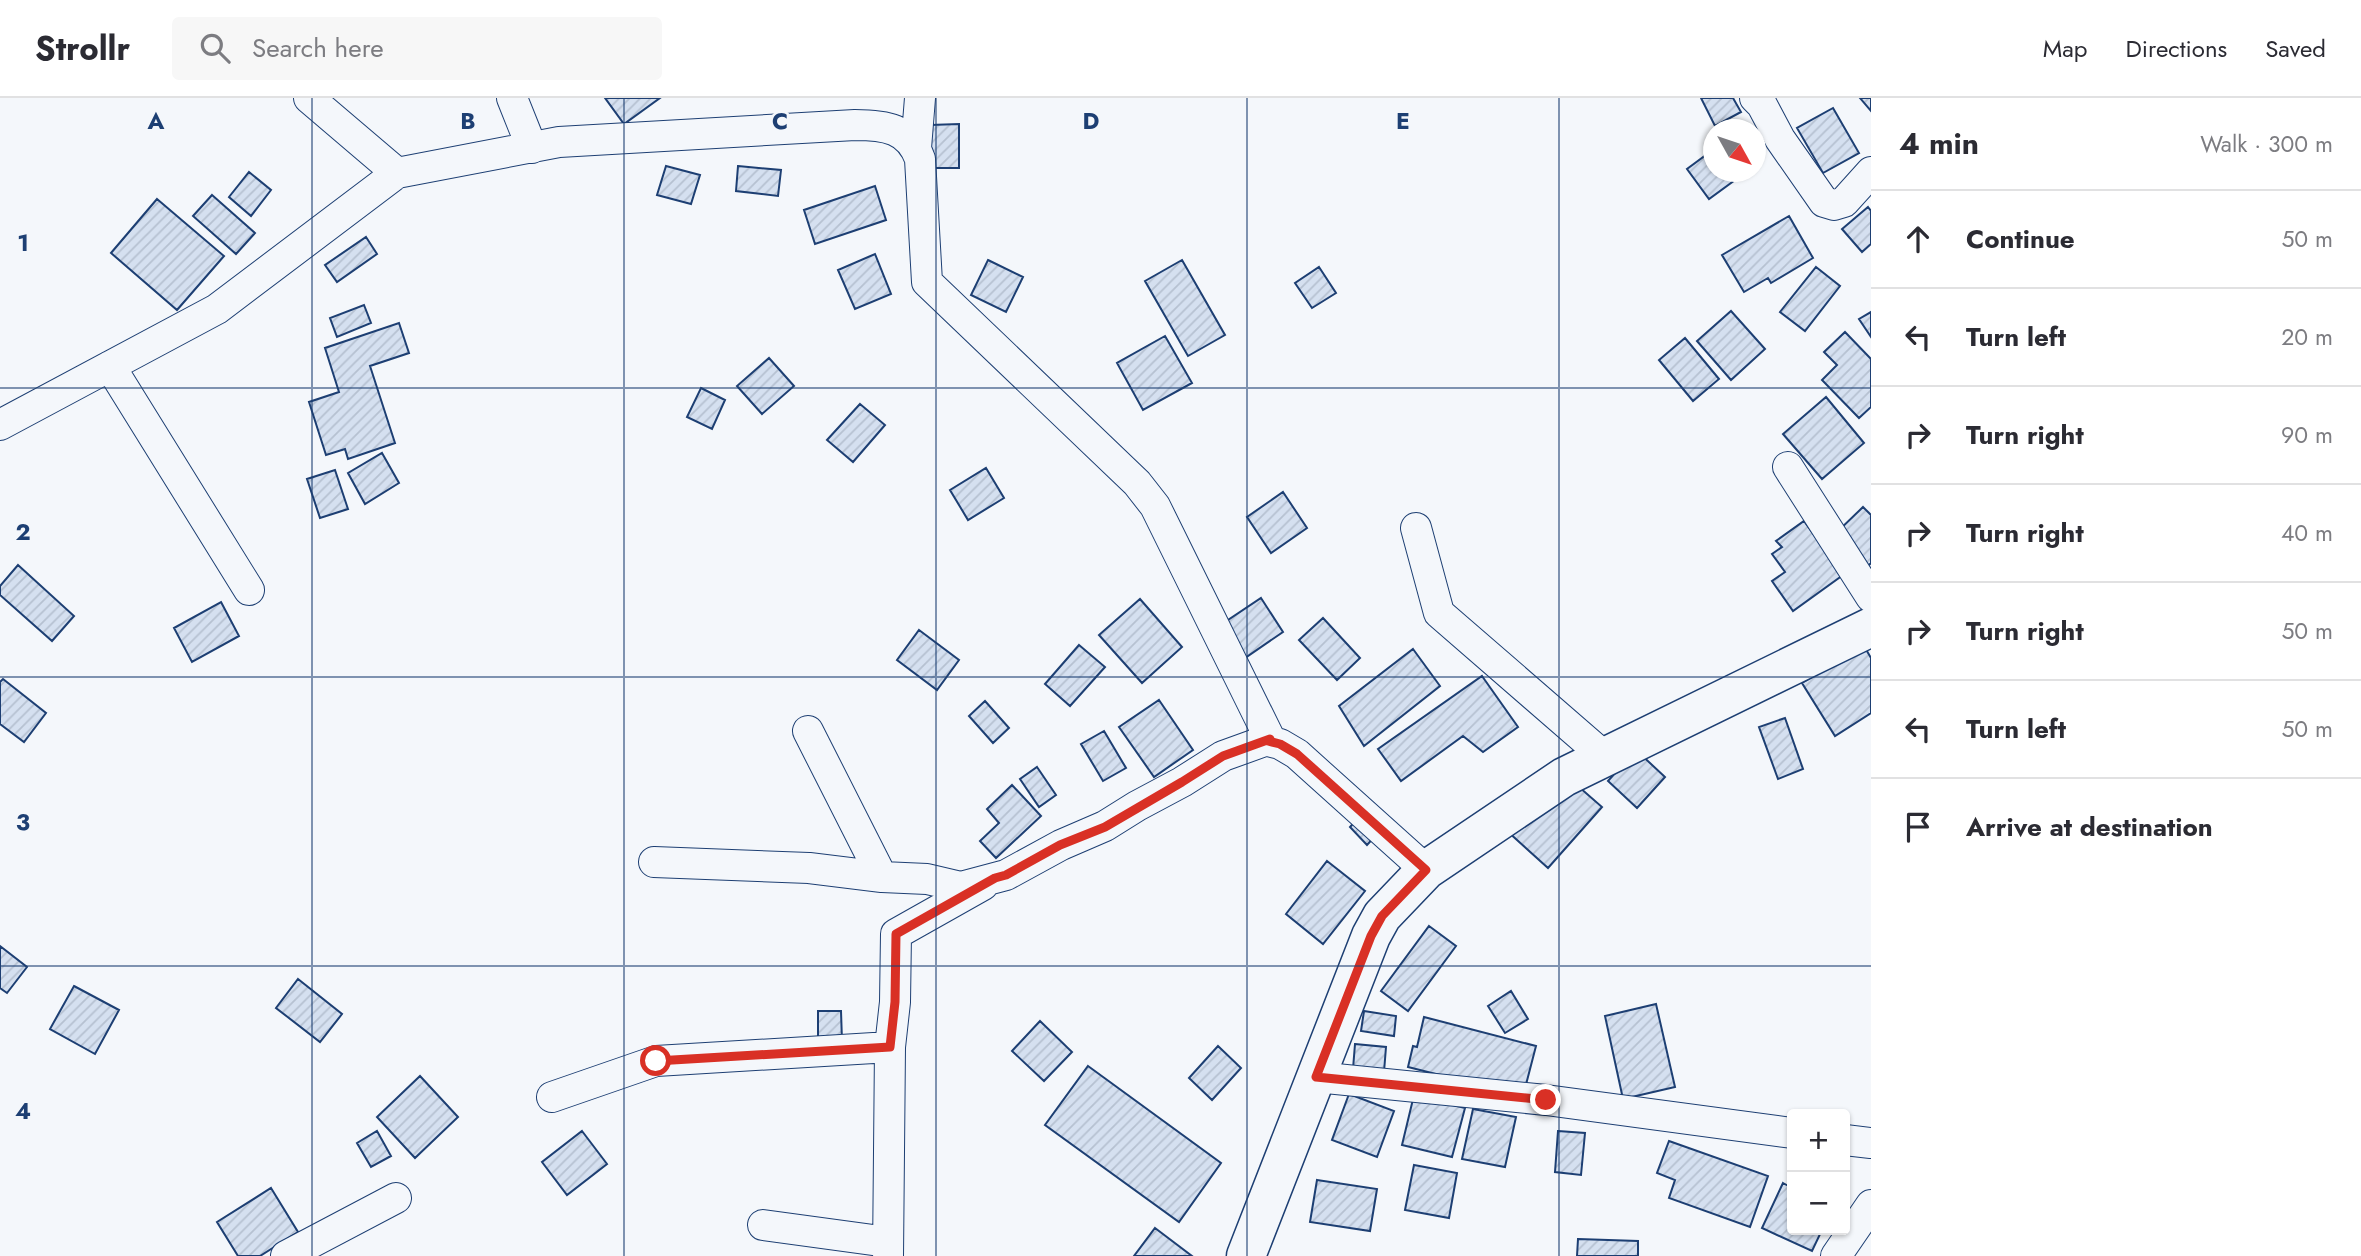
<!DOCTYPE html>
<meta charset="utf-8">
<style>
body{margin:0;font-family:Jost,sans-serif;background:#f7f7f7;color:#2b2b33}
.controls{position:absolute;right:21px;bottom:21px;display:grid;overflow:hidden;border-radius:7px;box-shadow:0 2px 5px #0004}
.controls button{width:63px;height:63px;display:grid;place-items:center;padding:0;border:0;border-bottom:2px solid #e1e1e2;background:#fff;color:#2b2b33;font:35px sans-serif}
.compass{position:absolute;left:1703px;top:21px;width:63px;height:63px;border-radius:50%;background:#fff;box-shadow:0 2px 5px #0004;rotate:130deg}
.stop{position:absolute;width:21px;height:21px;margin:-16px;border:5px solid #d93025;border-radius:50%;background:#fff}
.stop.end{background:#d93025;border-color:#fff;box-shadow:0 2px 7px #0008}
.list{margin:0;padding:0;list-style:none}
h2{display:flex;justify-content:space-between;align-items:center;height:91px;margin:0;padding:0 28px;font-size:30px}
h2 small{font-size:23px;font-weight:400;color:#7c7c81}
.list li{display:grid;grid-template-columns:46px 1fr auto;gap:21px;align-items:center;box-sizing:border-box;height:98px;padding:0 28px;border-top:2px solid #e1e1e2}
.list b{display:block;font-size:26px;white-space:nowrap}
.list em{font-size:23px;font-style:normal;color:#7c7c81}
.icon{flex:none;width:38px;height:38px;fill:none;stroke:currentColor;stroke-width:2;stroke-linecap:round;stroke-linejoin:round}
.map{position:relative;flex:none;width:1871px;height:1158px;overflow:hidden}
header{display:flex;align-items:center;gap:42px;box-sizing:border-box;height:98px;padding:0 35px;background:#fff;border-bottom:2px solid #e1e1e2}
header strong{font-size:33px}
nav{display:flex;gap:38px;margin-inline-start:auto;font-size:24px}
.search{width:490px;height:63px;background:#f7f7f7;display:flex;align-items:center;gap:18px;box-sizing:border-box;padding:0 24px;border-radius:7px;color:#7c7c81;font-size:26px}
main{display:flex}
aside{flex:1;background:#fff}
.map>svg:first-child{display:block}
.building{fill:url(#building-hatch);stroke:#1d3f73;stroke-width:2}
.lines{fill:none;stroke-linecap:round;stroke-linejoin:round}
.street-casing{stroke:#1d3f73;stroke-width:32}
.secondary-casing{stroke:#1d3f73;stroke-width:41}
.street{stroke:#f4f7fb;stroke-width:30}
.secondary{stroke:#f4f7fb;stroke-width:38}
.route{stroke:#d93025;stroke-width:9}
.grid{fill:none;stroke:#1d3f73;stroke-width:2;stroke-opacity:0.55}
.grid-label{font-size:23px;text-anchor:middle;font-weight:bold;fill:#1d3f73;stroke:#f4f7fb;stroke-width:5;stroke-linejoin:round;paint-order:stroke}
</style>
<header>
<strong>Strollr</strong>
<div class="search"><svg class="icon" aria-label="search" viewBox="0 0 24 24"><circle cx="10" cy="10" r="6"/><path d="M15 15l6 6"/></svg>Search here</div>
<nav><a>Map</a><a>Directions</a><a>Saved</a></nav>
</header>
<main>
<div class="map">
<svg width="1871" height="1158" viewBox="0 0 1871 1158">
<defs>
<pattern id="building-hatch" width="6" height="6" patternUnits="userSpaceOnUse" patternTransform="scale(1.75)"><rect width="6" height="6" fill="#d5e0f0"/><path d="M-1 1l2-2M0 6l6-6M5 7l2-2" fill="none" stroke="#b6c1d1"/></pattern>
</defs>
<rect width="100%" height="100%" fill="#f4f7fb"/>
<path class="building" d="M605,0H660L624,26Z
M1701,0H1733L1741,14L1715,28Z
M1860,0H1871V13Z
M1833,10L1859,55L1823,75L1797,30Z
M959,26V70H930V27Z
M1714,51V74H1746L1709,101L1687,71Z
M666,68L700,77L691,106L657,97Z
M738,68L781,72L778,98L736,93Z
M249,74L271,92L251,118L229,99Z
M875,88L886,122L815,146L804,112Z
M212,97L255,135L236,156L193,118Z
M157,101L224,158L177,212L111,155Z
M1868,109L1871,113V146L1862,154L1842,131Z
M1789,118L1813,160L1771,185L1768,180L1744,194L1722,157Z
M366,139L377,156L337,184L325,167Z
M875,156L891,196L855,211L838,172Z
M988,162L1023,179L1006,214L971,197Z
M1182,162L1225,237L1188,258L1145,183Z
M1319,169L1336,195L1312,210L1295,185Z
M1816,169L1840,188L1805,233L1780,214Z
M364,207L371,225L337,239L330,220Z
M1731,213L1765,251L1731,282L1697,243Z
M1871,214V239L1859,221Z
M399,225L409,255L370,268L395,345L348,361L345,351L326,357L309,304L339,294L325,250Z
M1845,234L1871,261V309L1859,320L1822,282L1837,267L1824,254Z
M1165,238L1192,285L1143,312L1117,265Z
M1685,240L1719,281L1693,303L1659,262Z
M769,260L794,288L762,316L737,288Z
M701,290L725,302L712,331L687,319Z
M1826,299L1864,345L1822,381L1783,336Z
M860,306L885,327L853,364L827,342Z
M382,355L399,385L365,406L348,375Z
M986,370L1004,400L968,422L950,392Z
M335,372L348,411L320,420L307,381Z
M1283,394L1307,430L1271,455L1247,419Z
M1863,409L1871,417V465L1866,470L1835,436Z
M1804,423L1843,477L1793,513L1772,483L1785,474L1772,456L1782,449L1776,443Z
M18,467L74,518L52,543L0,497V488Z
M1261,500L1283,534L1245,560L1222,526Z
M1140,501L1182,549L1142,585L1099,537Z
M221,504L239,538L192,564L174,530Z
M1323,520L1360,560L1337,582L1299,542Z
M919,532L959,562L937,592L897,562Z
M1079,547L1105,569L1070,608L1045,586Z
M1864,548L1871,560V615L1835,638L1802,585Z
M1413,551L1440,588L1364,648L1339,608Z
M1482,578L1518,629L1483,654L1463,638L1401,683L1378,651Z
M3,581L46,615L24,644L0,626V584Z
M1159,602L1193,652L1154,679L1119,629Z
M985,603L1009,630L993,645L969,618Z
M1785,620L1803,671L1778,681L1759,629Z
M1104,633L1126,670L1103,683L1081,646Z
M1636,652L1665,679L1637,710L1608,683Z
M1037,669L1056,697L1039,709L1020,681Z
M1571,682L1602,709L1548,770L1506,732Z
M1012,687L1041,718L996,760L980,743L999,725L987,711Z
M1360,718L1378,735L1367,747L1350,729Z
M1327,763L1365,793L1323,846L1286,816Z
M1429,828L1456,848L1408,913L1381,893Z
M0,848L27,869L7,895L0,890Z
M298,881L342,916L320,944L276,910Z
M74,888L119,912L95,956L50,931Z
M1511,893L1528,921L1505,935L1488,908Z
M1656,906L1675,989L1623,1001L1605,918Z
M818,913H841L842,943H818Z
M1364,913L1396,918L1394,938L1361,933Z
M1424,919L1536,948L1523,998L1408,969L1413,948L1417,949Z
M1040,923L1072,954L1044,983L1012,953Z
M1355,946L1386,949L1384,974L1353,971Z
M1218,948L1241,970L1212,1002L1189,980Z
M1088,968L1221,1065L1179,1124L1045,1027Z
M420,978L458,1019L415,1060L377,1019Z
M1349,996L1394,1013L1377,1059L1332,1042Z
M1414,997L1465,1010L1452,1059L1402,1047Z
M1473,1011L1516,1019L1505,1069L1462,1061Z
M377,1033L391,1058L371,1069L357,1045Z
M582,1033L607,1066L567,1097L542,1064Z
M1558,1033L1585,1035L1581,1077L1555,1074Z
M1669,1043L1768,1078L1750,1129L1669,1100L1675,1082L1657,1075Z
M1414,1067L1457,1075L1449,1120L1405,1112Z
M1317,1082L1377,1091L1370,1133L1310,1124Z
M1783,1085L1792,1090V1132H1822L1812,1153L1762,1130Z
M271,1090L298,1134L260,1158H238L217,1124Z
M1155,1130L1192,1158H1134Z
M1578,1141L1638,1143V1158H1577Z"/>
<g class="lines">
<g class="street-casing">
<path id="street" d="M309,0L397,75
M512,0L532,50
M1755,0L1762,7L1780,41L1824,104L1834,107L1844,104L1871,74
M916,50L920,0
M110,268L249,492
M0,327L217,211L397,75L559,44L855,27C885,27 909,30 920,61L927,184L1137,385L1155,408L1270,641L1268,643L1280,646L1297,656L1426,772
M1788,369L1871,499
M1416,430L1439,515L1605,659
M808,633L882,779
M654,764L809,770L882,779L927,781L961,789L1006,777L1061,747L1105,728L1137,708L1182,684L1223,658L1270,641
M1316,979L1546,1002L1792,1035
M552,999L656,963L890,949L895,904L896,836L983,787
M1845,1042L1871,1045
M763,1127L888,1144
M286,1158L396,1100
M888,1158L890,949
M1836,1158L1871,1107"/>
</g>
<g class="secondary-casing">
<path id="secondary" d="M1246,1158L1371,838L1382,818L1426,772L1564,679L1871,529"/>
</g>
<use href="#street" class="street"/>
<use href="#secondary" class="secondary"/>
</g>
<g class="lines">
<path class="route" d="M656,963L890,949L895,904L896,836L995,780L1006,777L1060,747L1105,729L1182,684L1223,658L1270,641L1268,643L1280,646L1297,656L1426,772L1382,818L1371,838L1316,979L1546,1002"/>
</g>
<path class="grid" d="M312,0V1158M624,0V1158M936,0V1158M1247,0V1158M1559,0V1158M0,290H1871M0,579H1871M0,868H1871"/>
<g class="grid-label">
<text x="156" y="31">A</text>
<text x="468" y="31">B</text>
<text x="780" y="31">C</text>
<text x="1091" y="31">D</text>
<text x="1403" y="31">E</text>
<text x="23" y="153">1</text>
<text x="23" y="442">2</text>
<text x="23" y="732">3</text>
<text x="23" y="1021">4</text>
</g>
</svg>
<div class="controls">
<button>+</button>
<button>−</button>
</div>
<svg class="compass" viewBox="-18 -18 36 36"><path d="M0-13l5 13h-10z" fill="#e53935"/><path d="M0 13l5-13h-10z" fill="#7c7c81"/></svg>
<div class="stop" style="left:656px;top:963px"></div>
<div class="stop end" style="left:1546px;top:1002px"></div>
</div>
<aside>
<h2>4 min<small>Walk · 300 m</small></h2>
<ul class="list">
<li><svg class="icon" aria-label="ahead" viewBox="0 0 24 24"><path d="M12 20V5M6 11l6-6 6 6"/></svg><div><b>Continue</b></div><em>50 m</em></li>
<li><svg class="icon" aria-label="left" viewBox="0 0 24 24"><path d="M17 20v-9H6M10 6l-5 5 5 5"/></svg><div><b>Turn left</b></div><em>20 m</em></li>
<li><svg class="icon" aria-label="right" viewBox="0 0 24 24"><path d="M7 20v-9h11M14 6l5 5-5 5"/></svg><div><b>Turn right</b></div><em>90 m</em></li>
<li><svg class="icon" aria-label="right" viewBox="0 0 24 24"><path d="M7 20v-9h11M14 6l5 5-5 5"/></svg><div><b>Turn right</b></div><em>40 m</em></li>
<li><svg class="icon" aria-label="right" viewBox="0 0 24 24"><path d="M7 20v-9h11M14 6l5 5-5 5"/></svg><div><b>Turn right</b></div><em>50 m</em></li>
<li><svg class="icon" aria-label="left" viewBox="0 0 24 24"><path d="M17 20v-9H6M10 6l-5 5 5 5"/></svg><div><b>Turn left</b></div><em>50 m</em></li>
<li><svg class="icon" aria-label="arrive" viewBox="0 0 24 24"><path d="M6 21V4h12l-3 4 3 4H6"/></svg><div><b>Arrive at destination</b></div></li>
</ul>
</aside>
</main>
